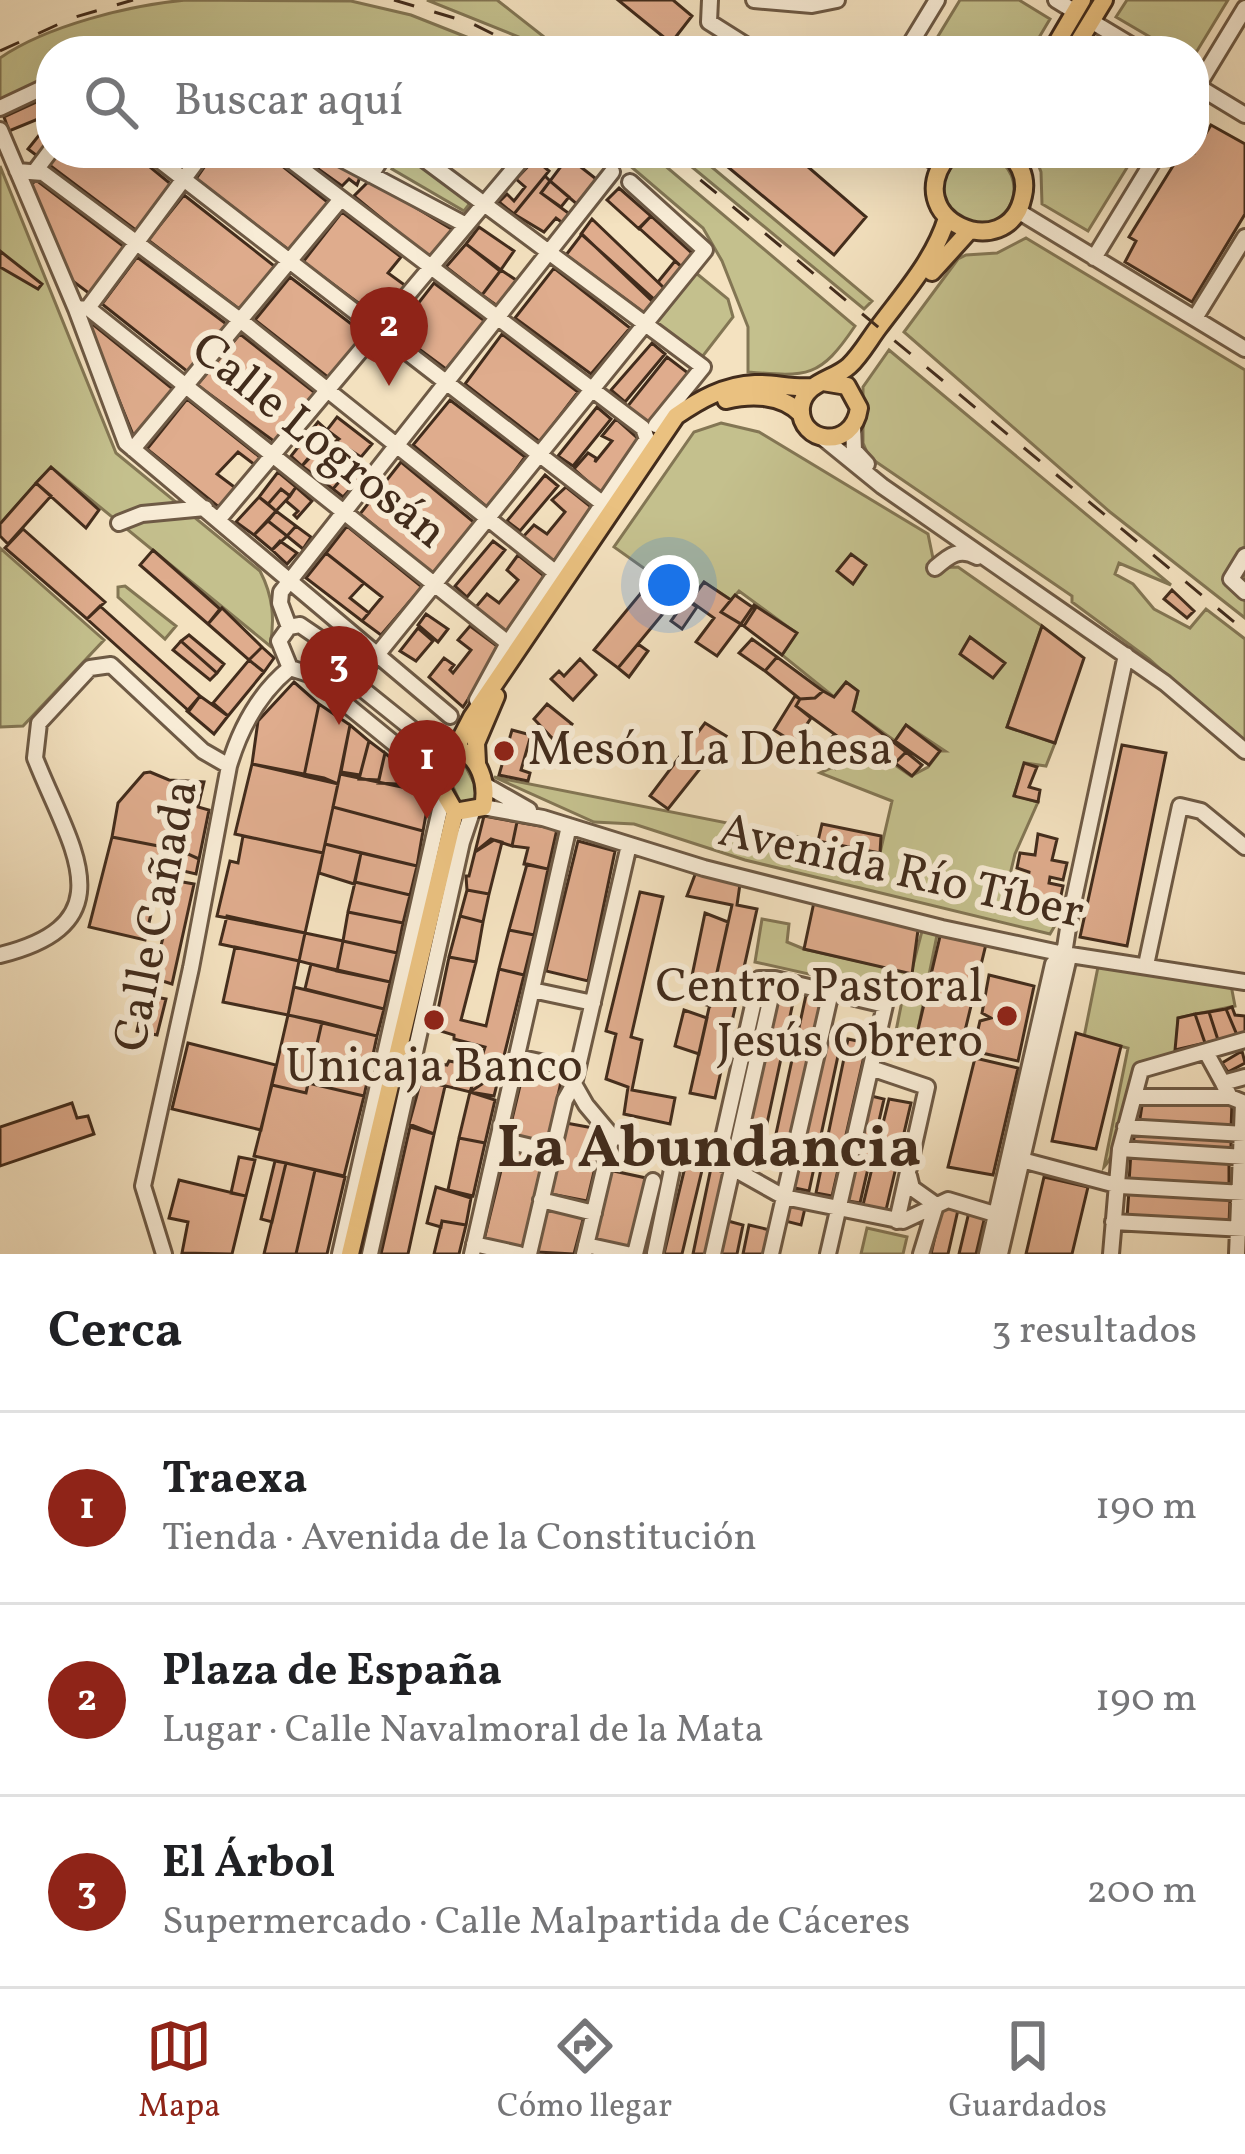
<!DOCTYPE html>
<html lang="es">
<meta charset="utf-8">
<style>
body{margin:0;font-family:Vollkorn,serif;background:#f2f2f2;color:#202124}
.you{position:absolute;left:669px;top:585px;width:42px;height:42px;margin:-30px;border:9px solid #fff;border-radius:50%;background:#1a73e8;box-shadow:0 0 0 18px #1a73e833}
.badge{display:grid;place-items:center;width:78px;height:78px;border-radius:50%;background:#8f2418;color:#fff;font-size:39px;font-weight:700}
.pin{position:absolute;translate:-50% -99px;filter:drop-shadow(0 3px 6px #0008)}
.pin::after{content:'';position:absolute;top:63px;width:42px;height:36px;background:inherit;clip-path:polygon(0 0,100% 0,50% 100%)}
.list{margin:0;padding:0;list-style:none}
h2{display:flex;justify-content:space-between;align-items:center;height:156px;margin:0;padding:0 48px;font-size:51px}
h2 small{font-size:39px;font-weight:400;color:#757577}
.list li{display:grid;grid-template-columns:78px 1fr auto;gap:36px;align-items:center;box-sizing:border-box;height:192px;padding:0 48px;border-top:3px solid #e0e0e0}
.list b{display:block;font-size:45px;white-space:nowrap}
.list p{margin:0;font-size:39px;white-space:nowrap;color:#757577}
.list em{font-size:39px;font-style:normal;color:#757577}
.icon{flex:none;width:66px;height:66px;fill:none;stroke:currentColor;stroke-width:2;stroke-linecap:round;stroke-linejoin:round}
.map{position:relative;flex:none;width:1245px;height:1254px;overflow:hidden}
.search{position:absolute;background:#fff;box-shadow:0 12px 48px #0002;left:36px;right:36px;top:36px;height:132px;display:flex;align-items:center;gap:30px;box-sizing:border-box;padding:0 42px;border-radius:48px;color:#757577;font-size:45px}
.sheet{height:732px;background:#fff}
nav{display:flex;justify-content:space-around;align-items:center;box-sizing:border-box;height:168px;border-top:3px solid #e0e0e0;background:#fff;font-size:33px;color:#757577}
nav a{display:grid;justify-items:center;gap:6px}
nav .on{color:#8f2418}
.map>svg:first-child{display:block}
.green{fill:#c4c08d;stroke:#837654;stroke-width:3}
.building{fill:#dfac8d;stroke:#422c1c;stroke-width:3}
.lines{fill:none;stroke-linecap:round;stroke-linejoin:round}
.minor-casing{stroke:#6e5a45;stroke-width:20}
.major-casing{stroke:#422c1c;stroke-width:22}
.minor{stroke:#f8ecd6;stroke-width:14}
.major{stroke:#eac180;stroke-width:16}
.rail{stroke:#422c1c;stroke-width:3;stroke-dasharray:21 21;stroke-linecap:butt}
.poi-dot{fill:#8f2418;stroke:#f8ecd6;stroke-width:4.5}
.labels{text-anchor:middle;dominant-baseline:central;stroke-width:12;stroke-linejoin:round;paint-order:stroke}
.street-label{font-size:48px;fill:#422c1c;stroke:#f8ecd6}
.poi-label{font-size:48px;fill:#422c1c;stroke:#f8ecd6;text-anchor:start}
.district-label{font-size:60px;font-weight:bold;fill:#422c1c;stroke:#f8ecd6}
</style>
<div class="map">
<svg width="1245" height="1254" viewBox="0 0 1245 1254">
<rect width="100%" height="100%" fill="#f4e2c0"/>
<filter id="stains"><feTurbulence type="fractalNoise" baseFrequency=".00167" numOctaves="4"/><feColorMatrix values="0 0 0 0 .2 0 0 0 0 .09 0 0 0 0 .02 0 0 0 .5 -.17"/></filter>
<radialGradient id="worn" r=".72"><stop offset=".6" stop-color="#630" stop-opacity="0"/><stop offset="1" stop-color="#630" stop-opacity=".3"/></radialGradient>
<path class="green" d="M186,0L351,1L411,15L502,51H432L405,41L395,51H154L139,38L111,51H51V77L0,100V58C46,26 130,5 186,0Z
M427,0H497L562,51H542L519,37Z
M960,0H1019L1050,19L1031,51H929Z
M1127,0H1228L1194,56V51H1174L1116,17Z
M615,153H650L855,326C820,378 808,377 748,372V327L722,261L703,228Z
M675,153H695L872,301L864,309Z
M1034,153H1136L1088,231L1042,204L1041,172Z
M944 189a35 35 0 1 1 70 0a35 35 0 1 1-70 0Z
M404,154L471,202L464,211L392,169Z
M0,166L116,453L260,571C273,596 275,619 270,646L51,467L0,524Z
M1026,238L1245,370V618L1110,512L904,332L958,259L966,255L997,253Z
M696,273L728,299L733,317L699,361L652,326Z
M889,350L1171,585L1119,563L1115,574L1133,584L1154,609L1190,628L1206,609L1245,639V745L1149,659L1072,602V596L869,457L863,443V387Z
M721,423L759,432L928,534L935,568L958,567L1042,626L1007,727L1055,743L1046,766L1025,763L1014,795L1038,802L1015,854L1002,908L1057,922L1050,934L745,860L634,824L594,822L494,777L880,853L892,801L820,773L833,767L856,738L911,776L928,767L940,751H945L906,725L895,741L853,711L858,691L846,682L834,697L782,655L796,633L739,591L731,600L704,582L690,601L614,547L694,432Z
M0,548L104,640L23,726L0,727Z
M125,586L176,626L165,639L118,597V587Z
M461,757L479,793L473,803L461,804L443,766L448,759Z
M762,919L789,924L787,942L804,949L911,973L922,931L937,935L916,1040L895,1036L902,1001L898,994L755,962Z
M1098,967L1231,985L1235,1006L1178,1018L1176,1053L1140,1062C1129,1088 1120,1151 1104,1167L1128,1048L1084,1037Z
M867,1228L907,1237L903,1254H861Z"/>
<path class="building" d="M618,0H673L692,16L671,43Z
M41,100L48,115L9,131L4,117Z
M1211,125L1245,144V214L1192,302L1125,262L1136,241L1129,237L1181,153H1194V141L1199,145Z
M40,134L51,141L40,158L28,149Z
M56,153H133L172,185L137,231L48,164Z
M214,153H266L330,204L290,251L196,179Z
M296,153H323L360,177L357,185L349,179L342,186Z
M711,153H792L866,217L834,255Z
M568,157L600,182L579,206L550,181Z
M535,159L549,171L514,214L499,202L507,194L514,201L525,187L516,179Z
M545,176L550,181L541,193L571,215L564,224L556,218L544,232L514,214Z
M36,180L127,249L90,294L70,279L29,187Z
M370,180L453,230L431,259L354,196Z
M550,181L569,197L561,207L541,193Z
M619,188L651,216L639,229L607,200Z
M184,195L278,269L243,312L148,240Z
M342,212L401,257L388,273L406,286L380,319L303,262Z
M651,216L694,255L682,267L639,228Z
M592,219L664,288L654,299L581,234Z
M479,227L514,251L500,271L466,244Z
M582,234L654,303L644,313L566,255Z
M466,244L501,270L482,295L446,267Z
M0,251L42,284L38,289L0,267Z
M137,257L229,326L188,372L102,304Z
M675,261L683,268L664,288L658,282Z
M554,268L630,328L591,374L515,318Z
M501,270L519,282L503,305H496L482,295Z
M290,277L367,336L329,378L255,320Z
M434,283L486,322L446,369L396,332Z
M90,322L174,390L134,437L88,324Z
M240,334L319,396L275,442L197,385Z
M502,334L578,392L540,442L465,384Z
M652,343L665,354L625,402L611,390Z
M667,357L688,373L652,427L627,407Z
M187,399L261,458L255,465L238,452L217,474L237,489L220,508L147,449Z
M450,400L525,457L488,508L413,445Z
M597,407L611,419L573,466L558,456Z
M337,417L372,444L361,457L336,441L339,439L327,430Z
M616,419L644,444L604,496L574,469L588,453L596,458L595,462L612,441L602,436Z
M318,422L329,432L302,466L291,456Z
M318,449L347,472L333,489L302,466Z
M401,462L476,524L435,576L360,514Z
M353,465L364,474L343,497L333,489Z
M51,467L99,510L86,528L36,483Z
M278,472L296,487L290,496L281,489L268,504L259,497Z
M545,475L558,486L520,531L507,521Z
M36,483L51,496L8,544L0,536V524Z
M296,487L312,501L297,518L294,515L298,511L286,501Z
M566,487L596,511L557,567L522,538L534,525L547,534L565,512L552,500Z
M281,489L290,496L276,511L268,504Z
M259,497L276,511L254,535L236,522Z
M276,511L296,526L287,536L268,521Z
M268,521L287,536L272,550L254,535Z
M296,526L311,537L303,549L287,536Z
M347,526L422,587L381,635L362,621L382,597L326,553Z
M23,529L105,602L87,619L5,548Z
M280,541L297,553L287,564L272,550Z
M493,541L505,550L467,597L455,586Z
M153,550L220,609L208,624L140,565Z
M326,553L364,583L350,598L369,613L362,621L306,578Z
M851,554L866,565L853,584L837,571Z
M518,555L549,580L509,637L475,608L487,594L499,603L518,580L507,570Z
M654,577L677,597L666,610L641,593Z
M704,582L731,600L721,612L741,624L717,656L696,642L714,618L690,601Z
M1172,590L1194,611L1187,618L1164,599Z
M641,593L666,610L618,668L594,650Z
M735,595L755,609L744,626L721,612Z
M680,596L697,607L682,629L671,621L679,610L673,606Z
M754,605L797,633L782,655L741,624Z
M100,606L200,696L189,711L87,619Z
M222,608L262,647L249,660L208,624Z
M426,614L448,629L438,642L418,625Z
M470,626L501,649L463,707L429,677L444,658L454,665L450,670L453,673L471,650L458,640Z
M1042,626L1084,658L1055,743L1007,727Z
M418,628L433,641L416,661L400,651Z
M189,635L224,664L217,673L181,641Z
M970,637L1005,663L993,678L960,654Z
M752,639L777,657L765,671L739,653Z
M181,641L217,673L210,680L173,650Z
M638,644L648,651L629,677L618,668Z
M262,647L274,658L264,672L249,660Z
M777,657L823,691L815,698L800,699L765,671Z
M580,659L596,675L573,700L551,679L559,671L564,676Z
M249,660L264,672L228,716L213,703Z
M294,682L319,704L304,776L252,764L258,721Z
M846,682L858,691L853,711L906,752L895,763L856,738L852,747L796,706L800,699L815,698L823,691L834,697Z
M200,696L228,716L214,734L187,711Z
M795,696L800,699L796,706L811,718L803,730L826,746L833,767L774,730Z
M319,704L350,725L338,784L304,776Z
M547,704L572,724L560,740L556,736L553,739L534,719Z
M705,723L726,736L668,809L650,796Z
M350,725L369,741L360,775L341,772Z
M906,725L940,751L929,765L895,741Z
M512,730L531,735L521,770L530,773L528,781L499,775Z
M833,736L852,747L833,767L826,746Z
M369,741L385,753L379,780L359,779Z
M1122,745L1166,753L1127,946L1080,937Z
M906,752L922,765L912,776L895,763Z
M385,753L401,767L397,784L378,783Z
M1024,763L1037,767L1029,787L1040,790L1038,802L1014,796Z
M252,764L324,778L338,784L323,853L235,834Z
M150,772L169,780L204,782L198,807L209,810L199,859L179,850L112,837L118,803L144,773Z
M340,774L430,793L423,831L333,807Z
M333,807L423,831L417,866L325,844Z
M484,816L517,822L512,846L491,839L475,852Z
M517,822L557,829L548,869L524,864L528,848L512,846Z
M822,824L881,836L880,853L818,841Z
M1038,834L1057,839L1052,860L1067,863L1063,880L1050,877L1049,883L1063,886L1059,905L1010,893L1015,875L1028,879L1029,872L1017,868L1020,853L1035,855Z
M243,836L323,853L305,933L217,916L230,861L238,863Z
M112,837L179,850L199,859L196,874L162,866L145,940L89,927Z
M494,840L502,842L489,894L467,890L466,876H469L475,852Z
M578,841L615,851L588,981L546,971Z
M325,844L361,853L354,884L319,873Z
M361,853L417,866L410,895L355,882Z
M527,864L548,869L534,935L509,930Z
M696,872L741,877L737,905L757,909L715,1098L690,1093L732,905L687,896Z
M177,881L194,884L172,984L153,978Z
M355,882L410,895L403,923L348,912Z
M467,890L489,894L483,922L460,916Z
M640,892L663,897L631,1037L642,1040L632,1090L675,1098L670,1124L624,1114L628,1087L606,1079L616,1034L606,1031Z
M814,902L918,930L912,974L804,949Z
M348,912L403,923L397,953L343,941Z
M705,913L728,922L710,1006L687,1000Z
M227,916L305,933L299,961L220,944Z
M460,916L483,922L476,962L449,957Z
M942,928L987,940L962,1043L917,1034Z
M509,930L534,935L524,975L499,969Z
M305,933L343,941L337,971L299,961Z
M343,941L397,953L390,982L337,971Z
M235,947L299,961L288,1015L223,1002Z
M449,957L476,962L461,1020L486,1026L499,969L524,975L494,1096L470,1092L485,1047L454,1039V1035L434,1029Z
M311,964L390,982L384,1009L305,989Z
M989,975L1034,986L1018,1061L973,1051L980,1021L991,1018L982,1013Z
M294,987L384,1009L377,1036L288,1015Z
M779,990L795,993L765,1133L748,1129Z
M145,995L166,999L157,1035L137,1031Z
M806,995L822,999L792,1138L776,1134Z
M1232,1007L1235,1015L1245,1016V1033L1237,1035L1226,1009Z
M1226,1009L1237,1035L1218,1040L1209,1012Z
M684,1010L707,1018L699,1054L675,1046Z
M1209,1012L1218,1040L1205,1043L1195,1014Z
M1195,1014L1205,1043L1175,1050L1178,1018Z
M288,1015L322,1022L306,1093L272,1085Z
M322,1022L377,1036L364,1096L308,1083Z
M825,1033L842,1037L809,1191L790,1187Z
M1076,1033L1121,1046L1096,1149L1052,1141Z
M848,1039L867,1043L832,1196L816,1193Z
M188,1043L276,1065L261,1130L172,1109Z
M1242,1051L1245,1063L1228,1072L1222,1063Z
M975,1058L1018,1068L993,1175L948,1167Z
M449,1061L481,1067L479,1076L485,1082L470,1092L421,1080L427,1062L447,1065Z
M525,1065L563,1073L547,1144L508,1136Z
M421,1080L445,1086L434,1134L409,1124Z
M308,1083L364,1096L344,1176L254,1156L272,1085L306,1093Z
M470,1092L495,1100L485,1143L459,1138Z
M867,1095L884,1099L860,1203L842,1200Z
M889,1099L911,1103L886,1210L863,1205Z
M1143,1099L1232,1102L1231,1130L1139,1125Z
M72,1103L77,1118L88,1116L94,1134L0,1166V1127Z
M566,1123L604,1130L587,1201L551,1194Z
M410,1127L434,1134L408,1254H381Z
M1135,1130L1231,1138V1152L1133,1146Z
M459,1138L485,1143L473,1196L448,1190Z
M507,1146L544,1154L523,1249L484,1240Z
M1131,1152L1229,1159V1186L1129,1182Z
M239,1157L255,1160L246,1196L231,1193Z
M275,1161L286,1163L272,1222L261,1219Z
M286,1163L315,1170L296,1254H264Z
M686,1163L703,1166L682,1254H664Z
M711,1168L728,1173L710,1254H693Z
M315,1170L345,1177L327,1254H296Z
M609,1170L646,1178L630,1249L593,1240Z
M1044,1177L1088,1187L1072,1254H1026Z
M179,1180L246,1196L232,1254L182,1253L188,1222L169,1218Z
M436,1187L471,1198L466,1225L442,1221L441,1227L427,1223Z
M1129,1190L1230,1199L1229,1224L1127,1218Z
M788,1204L805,1208L801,1225L785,1221Z
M548,1205L585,1212L574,1254L537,1252Z
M942,1207L958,1210L948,1254H931Z
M969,1212L985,1216L976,1254H959Z
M442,1221L466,1225L459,1254H434Z
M728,1221L743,1225L737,1254H720Z
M749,1225L770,1230L765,1254H743Z"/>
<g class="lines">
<g class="minor-casing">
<path id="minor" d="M710,0L709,22L755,51
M754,0L812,5L837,0
M1056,0L1074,11
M1091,21L1141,51
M137,51H146
M906,51L937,0
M1194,84L1245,115
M1194,92L1245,8
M0,108L51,84
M0,130L76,309L126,443L450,716
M150,153L602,503
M281,153L643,428L647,439L508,643L477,700
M330,153L466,225
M920,153L940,165
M425,160L703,367L656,425
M36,170L51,150
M17,171L43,173L240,320L556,573
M371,175L385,153
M1018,211L1245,349
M1094,258L1158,153
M88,308L203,153
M76,309L88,308L508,643
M1195,318L1245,237
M853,427L854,450L867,464
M823,438L882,486L1165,683L1245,751
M133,449L341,199
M218,520L527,153
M119,523L142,514L205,508
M1245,556L1231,579L1245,592
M935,568C949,556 959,547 977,557
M300,625L325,642L330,655L325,666L309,674L290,668L279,641L289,627Z
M289,627L280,603L281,592L612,172
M330,655L340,671L427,741L448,749
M309,674L435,777
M355,682L705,250L630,182
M229,766C240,729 259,693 290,668
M485,785L529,810
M483,807L543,818L704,868L942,928L1064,954L1245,982
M0,955C130,923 69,845 35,758L39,723L90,668L111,665L203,751L229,766L191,968L143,1186L164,1254
M1146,965L1180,806L1201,811L1245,847
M532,990L593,1003
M1206,1052L1223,1083
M517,1057L577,1070
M871,1068L927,1087L897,1221
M574,1084L586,1105L612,1136L718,1160L784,1197L903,1221L948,1200L1008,1218
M1134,1097H1230L1245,1103
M1230,1097L1223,1083L1245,1077
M1125,1127L1245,1134
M498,1139L553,1152
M1120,1149L1245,1157
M1014,1158L1120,1186L1245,1193
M718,1160L759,979H775L885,1005L828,1254
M909,1176L912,1188L936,1205
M541,1200L594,1213
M1113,1222L1245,1229
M474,1244L519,1254
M586,1245L627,1254
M655,1253L676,1150
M340,1254L444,792
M370,1254L462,842L472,812
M472,1254L569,826
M529,1254L565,1100L574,1084L629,845
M584,1254L612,1136
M635,1254L653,1181
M713,1254L775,979
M771,1254L831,992
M921,1254L936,1205
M987,1254L1053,964L1064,954
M1000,1254L1068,961L1064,954L1069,922L1126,655
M1111,1254L1120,1149L1141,1070L1245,1040
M1237,1254L1243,1103"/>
</g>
<g class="major-casing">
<path id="major" d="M1052,51L1082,0
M1073,51L1104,0
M950,153C894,220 1009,267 1023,196C1027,179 1021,165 1009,153
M932,272L969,231
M823,382L847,386L859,408C853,451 798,444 801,407C804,382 834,380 849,366C860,356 869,340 878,328C904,293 934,260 947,218
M726,400C751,394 782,394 801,414
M456,748L472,717L676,416C699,400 725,385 755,384C774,383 792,389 812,387
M456,748C480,756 488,784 483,807L455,812L435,777L439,757Z
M477,763L476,743L496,696
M350,1254L455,812"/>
</g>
<use href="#minor" class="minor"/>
<use href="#major" class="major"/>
<path class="rail" d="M394,0L471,23L527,51
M0,51L72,18L133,0
M668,153L1245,631"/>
</g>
<g class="poi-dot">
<circle cx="504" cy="751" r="12"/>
<circle cx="1007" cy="1016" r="12"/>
<circle cx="434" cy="1020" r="12"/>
</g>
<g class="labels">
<g class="street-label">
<text transform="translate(318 442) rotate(39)">Calle Logrosán</text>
<text transform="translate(901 873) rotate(13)">Avenida Río Tíber</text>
<text transform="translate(158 916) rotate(-79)">Calle Cañada</text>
</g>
<g class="poi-label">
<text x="528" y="751">Mesón La Dehesa</text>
<text x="983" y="988" text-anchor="end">Centro Pastoral<tspan x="983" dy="55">Jesús Obrero</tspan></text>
<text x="434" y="1068" text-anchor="middle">Unicaja Banco</text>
</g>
<g class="district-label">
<text x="709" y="1150">La Abundancia</text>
</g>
</g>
<rect width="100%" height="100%" filter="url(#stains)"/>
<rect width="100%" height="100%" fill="url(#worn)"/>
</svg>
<div class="you"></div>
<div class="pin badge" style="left:427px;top:819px">1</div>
<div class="pin badge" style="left:389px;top:386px">2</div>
<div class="pin badge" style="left:339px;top:725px">3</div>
<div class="search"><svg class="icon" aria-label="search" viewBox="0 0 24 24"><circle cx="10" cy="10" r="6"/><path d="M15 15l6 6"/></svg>Buscar aquí</div>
</div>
<section class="sheet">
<h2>Cerca<small>3 resultados</small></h2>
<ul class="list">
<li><span class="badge">1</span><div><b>Traexa</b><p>Tienda · Avenida de la Constitución</p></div><em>190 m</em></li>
<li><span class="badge">2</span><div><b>Plaza de España</b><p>Lugar · Calle Navalmoral de la Mata</p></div><em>190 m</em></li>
<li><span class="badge">3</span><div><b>El Árbol</b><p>Supermercado · Calle Malpartida de Cáceres</p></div><em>200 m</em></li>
</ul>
</section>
<nav>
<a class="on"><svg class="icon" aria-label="map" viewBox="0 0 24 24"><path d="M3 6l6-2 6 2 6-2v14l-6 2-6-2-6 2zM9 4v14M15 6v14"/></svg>Mapa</a>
<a><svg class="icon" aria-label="directions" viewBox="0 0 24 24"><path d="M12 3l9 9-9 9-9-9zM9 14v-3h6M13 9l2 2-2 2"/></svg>Cómo llegar</a>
<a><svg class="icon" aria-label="saved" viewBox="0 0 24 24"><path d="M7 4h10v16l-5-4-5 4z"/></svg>Guardados</a>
</nav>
